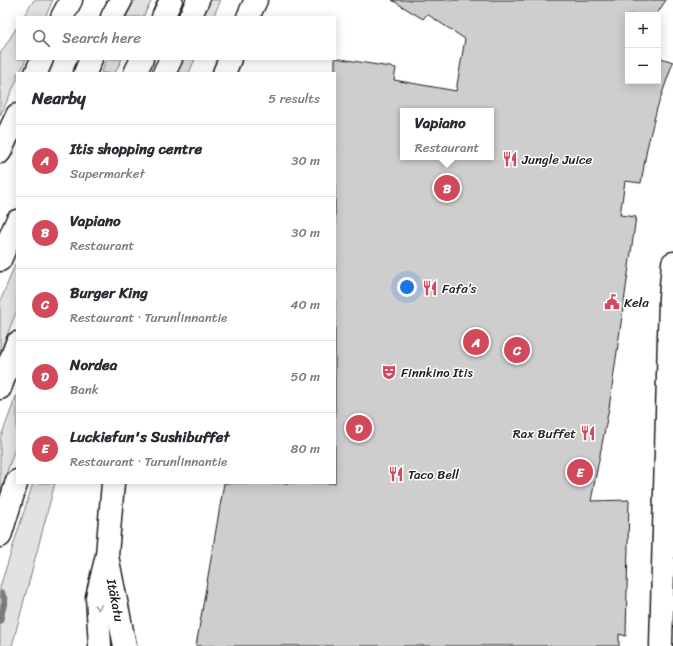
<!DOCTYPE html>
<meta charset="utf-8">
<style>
body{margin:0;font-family:Sriracha,sans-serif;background:#f2f2f3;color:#2b2b33}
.controls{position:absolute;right:12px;top:12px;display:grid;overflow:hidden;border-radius:0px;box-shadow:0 2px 10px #0003}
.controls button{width:36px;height:36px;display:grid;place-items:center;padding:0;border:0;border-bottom:1px solid #e1e1e2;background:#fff;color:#2b2b33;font:20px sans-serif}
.you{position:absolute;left:407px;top:287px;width:14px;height:14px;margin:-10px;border:3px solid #fff;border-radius:50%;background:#1a73e8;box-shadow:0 0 0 6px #1a73e833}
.badge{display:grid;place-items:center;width:26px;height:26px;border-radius:50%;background:#d1495b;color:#fff;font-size:13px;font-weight:700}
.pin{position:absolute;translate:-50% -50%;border:2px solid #fff;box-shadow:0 1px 4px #0006}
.popup{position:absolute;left:400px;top:108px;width:94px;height:52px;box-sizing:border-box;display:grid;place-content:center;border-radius:0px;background:#fff;filter:drop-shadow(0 1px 3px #0005);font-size:13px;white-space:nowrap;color:#7c7c81}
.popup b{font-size:15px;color:#2b2b33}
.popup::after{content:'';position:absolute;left:50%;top:100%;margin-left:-8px;border:8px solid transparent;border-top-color:#fff}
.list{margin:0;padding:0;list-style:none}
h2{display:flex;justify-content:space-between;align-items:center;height:52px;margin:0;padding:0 16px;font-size:17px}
h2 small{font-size:13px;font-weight:400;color:#7c7c81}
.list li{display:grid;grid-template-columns:26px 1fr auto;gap:12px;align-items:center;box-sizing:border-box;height:72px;padding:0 16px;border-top:1px solid #e1e1e2}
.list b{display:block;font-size:15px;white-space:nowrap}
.list p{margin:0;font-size:13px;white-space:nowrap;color:#7c7c81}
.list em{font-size:13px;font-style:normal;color:#7c7c81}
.icon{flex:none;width:22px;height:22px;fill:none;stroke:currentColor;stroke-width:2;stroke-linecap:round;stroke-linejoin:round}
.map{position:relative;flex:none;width:673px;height:646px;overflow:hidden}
.search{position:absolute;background:#fff;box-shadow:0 2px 10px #0003;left:16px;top:16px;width:320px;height:44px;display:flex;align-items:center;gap:10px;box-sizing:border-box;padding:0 14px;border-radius:0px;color:#7c7c81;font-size:15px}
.panel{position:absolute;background:#fff;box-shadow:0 2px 10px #0003;left:16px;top:72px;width:320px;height:412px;border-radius:0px}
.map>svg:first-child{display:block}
.green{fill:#e2e2e2;stroke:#7f7f7f}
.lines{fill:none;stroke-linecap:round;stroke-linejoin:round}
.stream{stroke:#7a7a7a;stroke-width:6}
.building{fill:#cecece;stroke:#1c1c1c;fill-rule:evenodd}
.street-casing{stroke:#1c1c1c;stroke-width:25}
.secondary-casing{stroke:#1c1c1c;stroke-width:25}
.highway-casing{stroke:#1c1c1c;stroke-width:25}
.street{stroke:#fff;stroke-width:22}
.secondary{stroke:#fff;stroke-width:22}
.highway{stroke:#fff;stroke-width:22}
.oneway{stroke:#999}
.labels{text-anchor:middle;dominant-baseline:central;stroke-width:3;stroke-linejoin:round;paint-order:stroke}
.poi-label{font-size:13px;fill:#1c1c1c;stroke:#fff;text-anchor:start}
.street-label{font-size:13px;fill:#1c1c1c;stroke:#fff}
</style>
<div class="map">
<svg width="673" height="646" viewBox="0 0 673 646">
<rect width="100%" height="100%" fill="#fff"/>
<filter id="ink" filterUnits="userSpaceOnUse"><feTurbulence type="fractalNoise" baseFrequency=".025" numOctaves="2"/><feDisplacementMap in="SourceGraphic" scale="8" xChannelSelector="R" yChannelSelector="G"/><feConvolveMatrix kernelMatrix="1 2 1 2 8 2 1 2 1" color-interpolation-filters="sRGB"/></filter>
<g filter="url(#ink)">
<path class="green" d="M34,0H53L45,17H23Z
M135,0H152L143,17H126Z
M210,0H221L213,17H202Z
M17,27V59H26L20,73H17V80L0,116V54Z
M107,59H122L115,73H101Z
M183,59H195L189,73H177Z
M17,260V310L0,353V302Z
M17,394V443L0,492V439Z
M33,483H55L12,646H0V587Z"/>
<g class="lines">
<path class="stream" d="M0,621L5,600L2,593"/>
</g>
<path class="building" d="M392,0H666L656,15H628V81H658V57L673,62L657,108L647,148L641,183L625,181L620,215L636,217L609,408L591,501L629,500L626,636L619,634V646H196L224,483H335V58L396,68L394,80L456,91L465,39L427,14L423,19ZM403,111H491V157H403Z"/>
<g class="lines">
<g class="street-casing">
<g id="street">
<path d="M248,17L256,0"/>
<path d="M224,73L230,59"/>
<path id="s1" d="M108,561L125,646"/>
<path d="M100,646L97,597L107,555L113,483"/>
</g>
</g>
<g class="secondary-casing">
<path id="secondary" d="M661,646L670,297L673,263"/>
</g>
<g class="highway-casing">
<path id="highway" d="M62,17L71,0
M112,17L121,0
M163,17L171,0
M190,17L198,0
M36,73L42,59
M85,73L91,59
M135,73L142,59
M164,73L171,59
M0,152L17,115
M0,260L17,221
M0,388L17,343
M0,536L17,481"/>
</g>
<use href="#street" class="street"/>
<use href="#secondary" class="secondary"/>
<use href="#highway" class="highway"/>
</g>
<defs><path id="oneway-chevron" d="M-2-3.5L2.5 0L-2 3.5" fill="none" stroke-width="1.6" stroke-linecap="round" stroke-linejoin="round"/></defs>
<use class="oneway" href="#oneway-chevron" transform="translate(98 607) rotate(88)"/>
</g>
<defs>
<g id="restaurant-bare" transform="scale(1.2)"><path d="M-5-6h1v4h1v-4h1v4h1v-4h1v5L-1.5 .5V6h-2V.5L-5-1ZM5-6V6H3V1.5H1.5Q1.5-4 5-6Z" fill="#d1495b" stroke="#fff" stroke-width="2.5" paint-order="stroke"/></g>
<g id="civic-bare" transform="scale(1.2)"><path d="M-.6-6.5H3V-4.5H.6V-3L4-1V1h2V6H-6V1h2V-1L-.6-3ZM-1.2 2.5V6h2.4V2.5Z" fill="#d1495b" stroke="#fff" stroke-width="2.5" paint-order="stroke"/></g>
<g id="theatre-bare" transform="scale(1.2)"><path d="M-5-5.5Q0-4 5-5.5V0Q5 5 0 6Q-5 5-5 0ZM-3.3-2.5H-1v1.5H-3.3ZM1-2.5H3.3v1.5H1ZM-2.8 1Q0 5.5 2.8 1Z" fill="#d1495b" stroke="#fff" stroke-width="2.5" paint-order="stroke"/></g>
</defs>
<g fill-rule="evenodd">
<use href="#restaurant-bare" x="510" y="159"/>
<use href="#restaurant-bare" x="430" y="288"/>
<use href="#civic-bare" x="612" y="302"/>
<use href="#theatre-bare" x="389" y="372"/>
<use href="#restaurant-bare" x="588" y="433"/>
<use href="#restaurant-bare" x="396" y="474"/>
</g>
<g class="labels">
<g class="poi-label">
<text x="522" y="159">Jungle Juice</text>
<text x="442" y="288">Fafa’s</text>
<text x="624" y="302">Kela</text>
<text x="401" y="372">Finnkino Itis</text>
<text x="576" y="433" text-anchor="end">Rax Buffet</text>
<text x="408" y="474">Taco Bell</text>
</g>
<g class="street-label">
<text stroke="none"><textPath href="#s1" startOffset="40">Itäkatu</textPath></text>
</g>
</g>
</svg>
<div class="controls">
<button>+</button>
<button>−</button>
</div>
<div class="you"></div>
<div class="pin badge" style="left:476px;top:342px">A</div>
<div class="pin badge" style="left:447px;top:188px">B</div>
<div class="popup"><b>Vapiano</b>Restaurant</div>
<div class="pin badge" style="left:517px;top:350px">C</div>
<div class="pin badge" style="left:359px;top:428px">D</div>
<div class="pin badge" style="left:580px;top:472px">E</div>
<div class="search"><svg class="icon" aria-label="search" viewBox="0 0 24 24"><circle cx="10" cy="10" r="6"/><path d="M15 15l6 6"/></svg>Search here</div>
<section class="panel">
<h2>Nearby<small>5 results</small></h2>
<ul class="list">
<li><span class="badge">A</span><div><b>Itis shopping centre</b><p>Supermarket</p></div><em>30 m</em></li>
<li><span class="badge">B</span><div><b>Vapiano</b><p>Restaurant</p></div><em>30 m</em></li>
<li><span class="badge">C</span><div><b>Burger King</b><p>Restaurant · Turunlinnantie</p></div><em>40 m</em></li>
<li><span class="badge">D</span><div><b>Nordea</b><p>Bank</p></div><em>50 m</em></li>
<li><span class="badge">E</span><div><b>Luckiefun's Sushibuffet</b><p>Restaurant · Turunlinnantie</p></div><em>80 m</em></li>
</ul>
</section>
</div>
